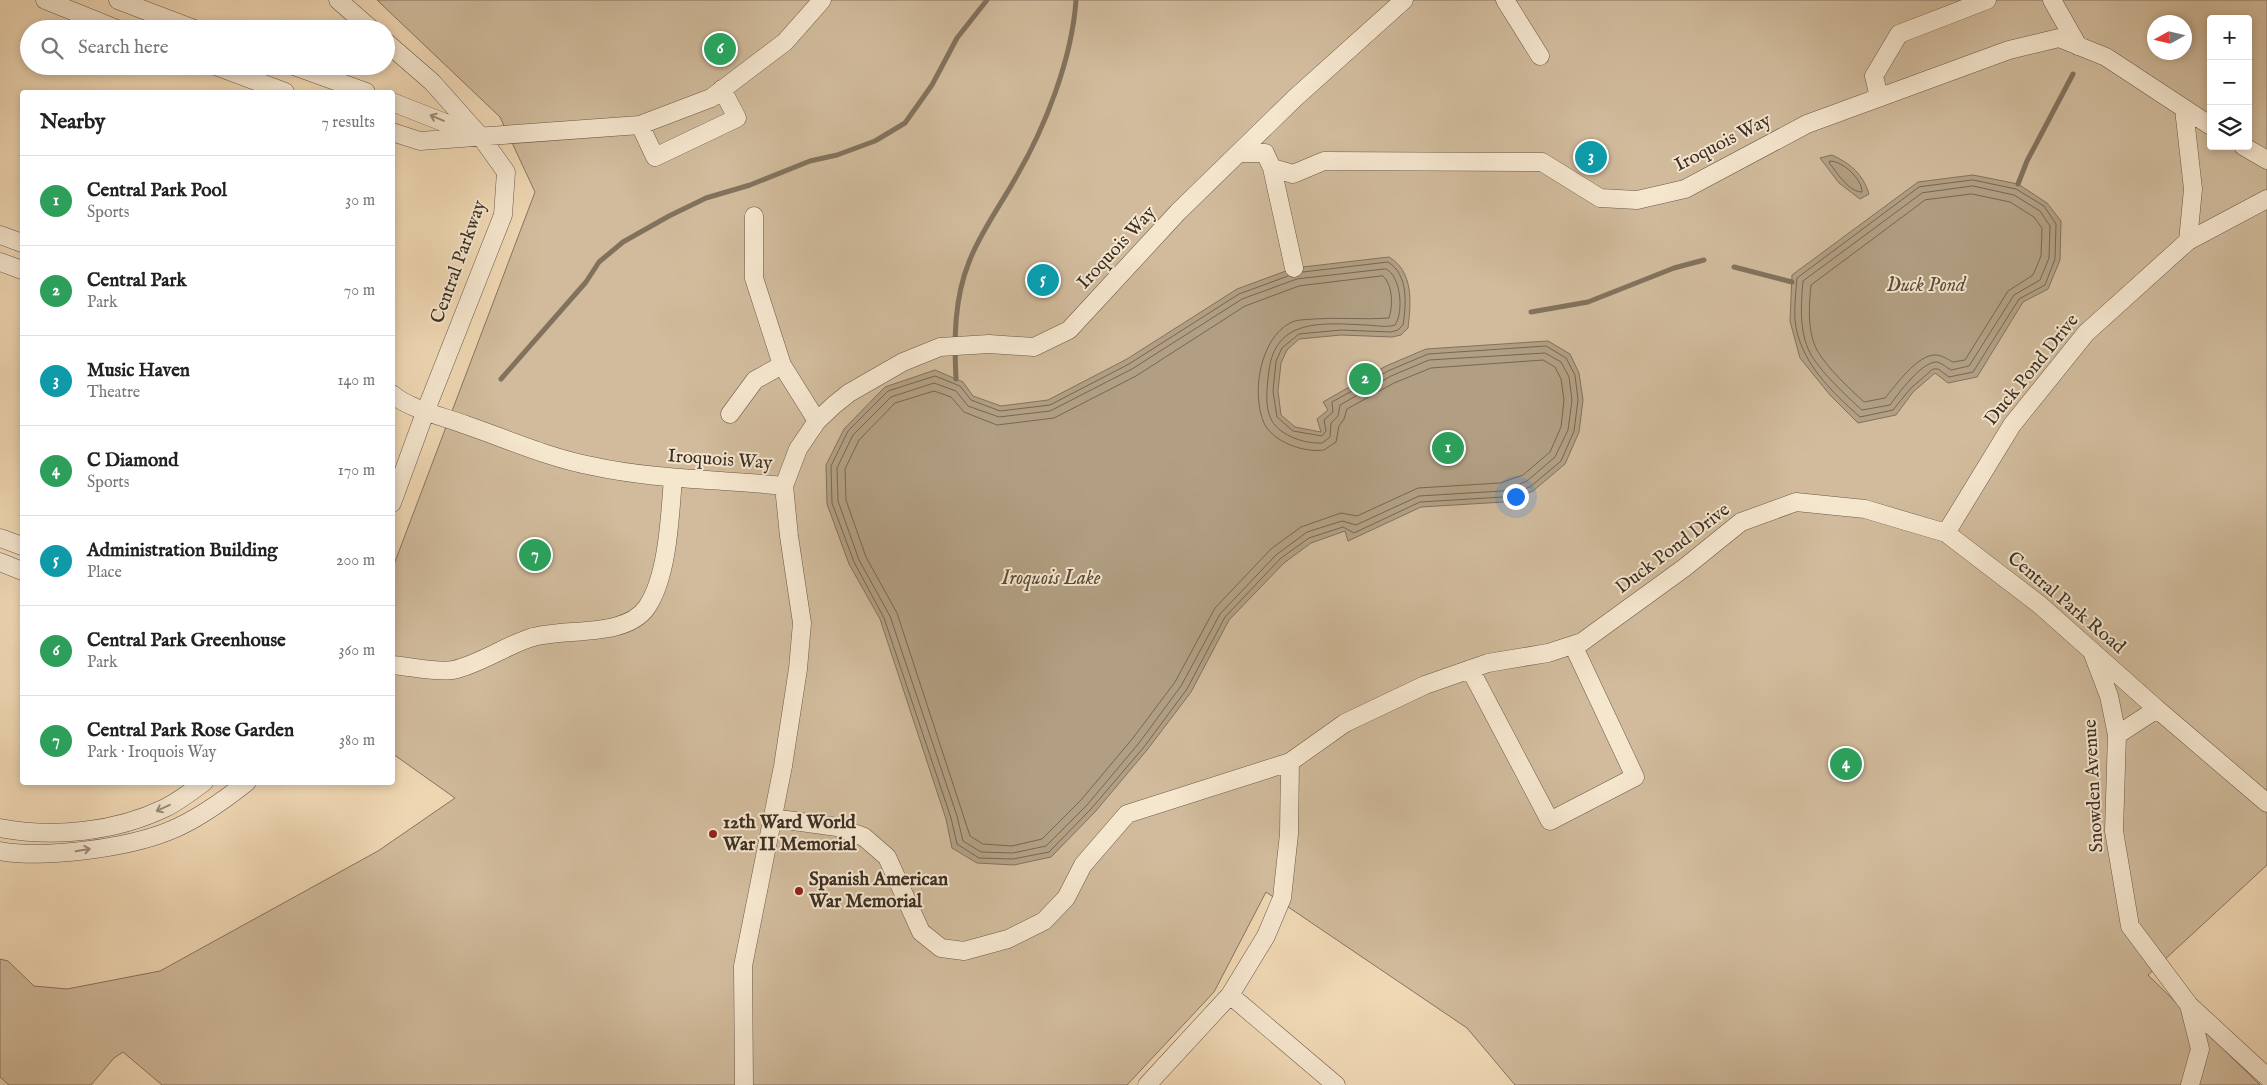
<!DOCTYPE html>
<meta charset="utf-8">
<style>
body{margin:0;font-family:"IM FELL English",serif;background:#f6f6f6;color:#222}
.controls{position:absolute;right:15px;top:15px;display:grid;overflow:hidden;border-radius:5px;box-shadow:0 2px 8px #0003}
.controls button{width:45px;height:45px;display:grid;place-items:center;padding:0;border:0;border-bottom:1px solid #e0e0e0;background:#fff;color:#222;font:25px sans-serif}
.compass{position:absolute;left:2147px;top:15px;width:45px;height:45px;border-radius:50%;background:#fff;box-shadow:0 2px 8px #0003;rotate:262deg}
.you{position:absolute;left:1515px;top:496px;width:18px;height:18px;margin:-12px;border:4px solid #fff;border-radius:50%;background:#1a73e8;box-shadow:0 0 0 8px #1a73e833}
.badge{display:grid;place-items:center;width:32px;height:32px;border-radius:50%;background:#8f2418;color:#fff;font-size:16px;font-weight:700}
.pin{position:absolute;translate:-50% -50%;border:2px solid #fff;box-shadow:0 1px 5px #0006}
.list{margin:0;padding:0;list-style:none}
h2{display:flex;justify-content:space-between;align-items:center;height:65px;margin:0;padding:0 20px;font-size:21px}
h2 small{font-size:16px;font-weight:400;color:#767676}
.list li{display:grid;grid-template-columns:32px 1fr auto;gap:15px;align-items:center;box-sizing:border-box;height:90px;padding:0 20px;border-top:1px solid #e0e0e0}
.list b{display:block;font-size:19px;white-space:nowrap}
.list p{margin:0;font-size:16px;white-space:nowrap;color:#767676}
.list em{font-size:16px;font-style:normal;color:#767676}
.icon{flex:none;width:28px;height:28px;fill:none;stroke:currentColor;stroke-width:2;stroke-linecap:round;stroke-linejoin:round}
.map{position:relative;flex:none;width:2267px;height:1085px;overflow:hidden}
.search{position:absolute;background:#fff;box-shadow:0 2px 8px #0003;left:20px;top:20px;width:375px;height:55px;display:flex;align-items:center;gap:12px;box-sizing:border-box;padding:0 18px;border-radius:28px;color:#767676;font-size:19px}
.panel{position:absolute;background:#fff;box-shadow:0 2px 8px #0003;left:20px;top:90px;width:375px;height:695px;border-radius:5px}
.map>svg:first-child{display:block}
.green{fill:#d1bb9c;stroke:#867560;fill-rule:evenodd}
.water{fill:#b29f83;stroke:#82725d}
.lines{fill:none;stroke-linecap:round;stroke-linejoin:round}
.shore{stroke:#766754;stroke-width:1}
.stream{stroke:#82725d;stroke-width:5}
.minor-casing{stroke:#685949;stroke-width:19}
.minor{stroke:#f5e6ce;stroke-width:18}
.oneway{stroke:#988a7a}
.poi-dot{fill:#8f2418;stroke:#f5e6ce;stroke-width:2}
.labels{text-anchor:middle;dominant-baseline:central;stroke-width:4;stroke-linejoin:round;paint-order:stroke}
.street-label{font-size:19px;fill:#3b2f25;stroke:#f5e6ce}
.poi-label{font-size:19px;font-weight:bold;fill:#3b2f25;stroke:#f5e6ce;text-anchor:start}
.water-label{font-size:20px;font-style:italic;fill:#594b3c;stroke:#f5e6ce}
</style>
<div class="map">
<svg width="2267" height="1085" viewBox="0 0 2267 1085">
<rect width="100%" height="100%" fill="#f0d8b4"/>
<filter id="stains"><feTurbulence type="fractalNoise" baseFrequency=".004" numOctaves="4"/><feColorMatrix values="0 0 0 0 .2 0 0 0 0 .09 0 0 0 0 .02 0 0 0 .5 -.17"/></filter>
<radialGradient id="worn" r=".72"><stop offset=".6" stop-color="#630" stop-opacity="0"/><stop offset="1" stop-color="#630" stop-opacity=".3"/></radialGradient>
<path class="green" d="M377,0H2267V865L2148,975L2260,1085H1515L1467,1028L1266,892L1214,992L1127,1085H162L123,1052L114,1058L91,1085H9L0,1077V959L8,961L34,986L67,989L160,971L378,851L455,798L393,754V567L535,192L500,117ZM2211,19H2248V146H2211ZM2154,22H2184V52H2154Z"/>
<path class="water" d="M1832,155C1851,164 1863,174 1869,194L1860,199L1839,183L1820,158Z
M1973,175L2018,184L2047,203L2061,221L2060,260L2048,289L2023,302L1977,377L1948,383L1935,373L1913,392L1896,415L1858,423L1830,395L1800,358L1790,321L1792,275L1918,182Z
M1389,257C1414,272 1411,303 1408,328L1401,335L1392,337L1341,335L1299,339L1287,350L1281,363L1278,391L1281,415L1295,427L1321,432L1317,419L1328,410L1323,402L1386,366L1426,349L1548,341L1570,354L1579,373L1583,400L1579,432L1565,464L1533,491L1504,502L1421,507L1348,541L1345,531L1311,543L1284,563L1229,620L1191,692L1147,750L1095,812L1051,857L1014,865L977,863L952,848L946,819L880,619L849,564L827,504L826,465L844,429L885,387L935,370L963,382L973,396L1001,406L1048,400L1127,359L1237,289L1294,268Z"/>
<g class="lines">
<path class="shore" d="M1830,161C1843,161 1862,179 1862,192C1849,192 1838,174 1830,164Z
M1973,180L2016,189L2044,206L2056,224L2055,259L2045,285L2019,299L1973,372L1949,377L1938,369H1933L1910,389L1893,410L1860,417C1831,391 1799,361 1795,320C1794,307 1796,291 1797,278L1919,187Z
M1973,186L2014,195L2040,211L2050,226L2049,258L2040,280L2014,295L1969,366L1951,370C1947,368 1942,363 1937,362C1922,361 1898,394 1890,405L1862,410C1847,397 1819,370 1810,353C1799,331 1801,304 1803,281L1922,193Z
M1972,194L2010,202L2034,217L2042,228L2041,256L2033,275L2008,291L1965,360L1953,362C1947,359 1942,355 1935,355C1917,355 1896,385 1885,398L1864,402C1849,388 1827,368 1817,350C1807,331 1809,305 1811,285L1925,200Z
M1386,269C1401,276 1404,312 1395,325C1386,328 1375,325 1365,325C1323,323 1275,318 1269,371C1267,386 1264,407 1272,421C1281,436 1305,444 1322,443L1330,437L1331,423L1338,416L1340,405L1391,376L1429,360L1545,353L1561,362L1569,377L1572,400L1568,430L1555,457L1527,481L1502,491L1419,496L1356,525L1342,521L1307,532L1276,555L1220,614L1181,686L1139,743L1087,805L1046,846L1013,853L981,852L963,841L957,816L890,616L859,560L838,501L837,468L853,435L891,397L934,383L956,391L968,406L999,417L1050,411L1132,369L1242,299L1297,279Z
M1288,276L1239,294L1129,364L1050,405L1000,411L971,400L960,386L935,376L888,391L848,431L831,466L832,503L854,562L884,618L951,818L957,844L979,858L1013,859L1049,852L1091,809L1144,747L1187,689L1225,617L1281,558L1309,538L1343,527L1354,533L1420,502L1503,497L1530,487L1561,461L1574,431L1578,400L1575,375L1566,358L1546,346L1428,354L1388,371L1332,402L1333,412L1324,420L1326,431L1322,436L1293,431L1277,417L1273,391L1276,361L1282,348L1299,334L1341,330L1391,332L1398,330L1403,325C1406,305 1409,275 1388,262L1303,272
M1383,276C1393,285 1393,306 1389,318C1364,320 1339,317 1313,319C1306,320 1297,319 1290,323C1260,339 1251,393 1264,423C1273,442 1304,453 1324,450L1336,442L1339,426L1344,419L1347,409L1394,383L1431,368L1543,360L1555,367L1561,379L1564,400L1561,427L1550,452L1523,475L1500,483L1418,488L1357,516L1341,513L1301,527L1271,549L1215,608L1175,682L1133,738L1081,800L1042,839L1012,846L983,844L970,836L897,613L866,557L846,500L845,469L859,440L895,403L934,391L951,397L964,412L997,425L1054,418L1136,376L1245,306L1299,286Z"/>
<path class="stream" d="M2018,184L2027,161L2073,74
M1734,267L1792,282
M1531,312L1588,302L1674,268L1704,260
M501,379L586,282L599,262L623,242L669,216L706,198L750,185L810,161L837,155L875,141L905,123L932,85L957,38L987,0
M956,379C954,340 954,299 969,262C980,233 1000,206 1015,179C1045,128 1072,59 1076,0"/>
<g class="minor-casing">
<path id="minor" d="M45,0L117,29
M118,0L194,29
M338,0L371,29
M1505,0L1540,56
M2052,0L2078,46
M386,42L432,82L481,137L506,172L503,215L426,410L392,503
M216,66L285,92
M294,66L366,92
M1879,97L1874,76L1899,34L1987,0
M392,102L476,135
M2184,109L2193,189L2188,241
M640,125L655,157L737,118L722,89
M392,132L420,141L640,125L711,98L785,42L822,0
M2243,146L2267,160
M1239,153H1265L1272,168L1293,174L1324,161L1542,162L1600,198L1637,200L1685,189L1807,124L2009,50L2059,38L2106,57L2211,126
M1272,168L1294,268
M754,216V278L782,365
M0,235L22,243
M0,262L22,270
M392,394C409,409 445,417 466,425C507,439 549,458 592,466C656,480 720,479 784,486
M730,414L755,380L782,365L817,421
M1946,533L2012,425L2086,333L2188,241L2267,199
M0,538L22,546
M0,562L22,571
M2093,654L2109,696L2117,735L2114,831L2130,926L2189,1005L2267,1077
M392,665C407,666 440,673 453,670C480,664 503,647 530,638C564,627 625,639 647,607C668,576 670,515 673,478
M1470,669L1550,821L1635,777L1573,645
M2117,735L2157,709L2267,803
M772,818L837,827L864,837L887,857L921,932L941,948L964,951L1008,939L1044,921L1066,898L1083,865L1127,814L1290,762
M0,828C55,838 115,832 165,808C179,801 192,791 204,782
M0,851C45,859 127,848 169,831C197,820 223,801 247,782
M1230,995L1336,1085
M2189,1005L2200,1049L2190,1085
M744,1085L743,966L783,766L798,669L802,623L789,536L784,486L798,449L817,421L834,405L849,393L903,362L940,347L989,344L1034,347L1069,330L1178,212L1295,98L1404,0
M1147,1085L1230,995L1266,936L1282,898L1289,834L1290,762L1345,723L1425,685L1488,663L1548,653L1582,642L1684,568L1741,522L1796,502L1865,509L1946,533L2040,605L2157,709"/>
</g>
<use href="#minor" class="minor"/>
</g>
<defs><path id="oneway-shaft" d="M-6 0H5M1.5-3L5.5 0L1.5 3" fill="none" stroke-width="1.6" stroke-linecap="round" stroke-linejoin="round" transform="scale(1.25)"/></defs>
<g class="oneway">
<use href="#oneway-shaft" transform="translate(437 118) rotate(-157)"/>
<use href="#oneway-shaft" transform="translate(163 808) rotate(155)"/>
<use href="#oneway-shaft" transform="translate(83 850) rotate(-10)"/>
</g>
<g class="poi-dot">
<circle cx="713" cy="834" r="5"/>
<circle cx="799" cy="891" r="5"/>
</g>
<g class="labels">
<g class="street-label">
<text transform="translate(1723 143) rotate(-27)">Iroquois Way</text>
<text transform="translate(1117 248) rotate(-47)">Iroquois Way</text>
<text transform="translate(459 262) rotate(-70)">Central Parkway</text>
<text transform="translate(2032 370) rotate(-51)">Duck Pond Drive</text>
<text transform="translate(720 460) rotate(4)">Iroquois Way</text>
<text transform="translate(1673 549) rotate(-37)">Duck Pond Drive</text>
<text transform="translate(2066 603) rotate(40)">Central Park Road</text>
<text transform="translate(2094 786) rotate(-93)">Snowden Avenue</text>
</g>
<g class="poi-label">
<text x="723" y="823">12th Ward World<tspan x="723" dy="22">War II Memorial</tspan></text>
<text x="809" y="880">Spanish American<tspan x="809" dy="22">War Memorial</tspan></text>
</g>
<g class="water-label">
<text x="1926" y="285">Duck Pond</text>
<text x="1051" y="578">Iroquois Lake</text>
</g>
</g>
<rect width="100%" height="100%" filter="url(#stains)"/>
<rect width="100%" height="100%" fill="url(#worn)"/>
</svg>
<div class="controls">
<button>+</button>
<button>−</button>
<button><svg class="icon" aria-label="layers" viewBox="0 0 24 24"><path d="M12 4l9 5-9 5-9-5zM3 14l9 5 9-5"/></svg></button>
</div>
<svg class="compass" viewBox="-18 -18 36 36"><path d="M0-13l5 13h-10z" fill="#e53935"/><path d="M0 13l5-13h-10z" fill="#767676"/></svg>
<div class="you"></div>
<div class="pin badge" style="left:1448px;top:448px;background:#2e9e5b">1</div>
<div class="pin badge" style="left:1365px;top:379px;background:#2e9e5b">2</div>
<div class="pin badge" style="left:1591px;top:157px;background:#0f9aa8">3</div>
<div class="pin badge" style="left:1846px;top:764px;background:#2e9e5b">4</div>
<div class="pin badge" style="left:1043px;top:280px;background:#0f9aa8">5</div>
<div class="pin badge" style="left:720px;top:49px;background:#2e9e5b">6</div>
<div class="pin badge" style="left:535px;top:555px;background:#2e9e5b">7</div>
<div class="search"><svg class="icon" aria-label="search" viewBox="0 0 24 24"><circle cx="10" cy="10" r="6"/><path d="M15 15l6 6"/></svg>Search here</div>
<section class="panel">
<h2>Nearby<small>7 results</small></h2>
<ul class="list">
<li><span class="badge" style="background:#2e9e5b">1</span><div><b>Central Park Pool</b><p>Sports</p></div><em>30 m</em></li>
<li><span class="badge" style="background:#2e9e5b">2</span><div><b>Central Park</b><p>Park</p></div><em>70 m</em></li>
<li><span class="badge" style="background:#0f9aa8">3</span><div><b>Music Haven</b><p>Theatre</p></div><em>140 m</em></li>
<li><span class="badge" style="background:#2e9e5b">4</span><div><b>C Diamond</b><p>Sports</p></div><em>170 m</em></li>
<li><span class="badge" style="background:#0f9aa8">5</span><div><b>Administration Building</b><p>Place</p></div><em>200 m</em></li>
<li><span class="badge" style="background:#2e9e5b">6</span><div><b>Central Park Greenhouse</b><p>Park</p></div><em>360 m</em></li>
<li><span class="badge" style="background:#2e9e5b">7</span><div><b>Central Park Rose Garden</b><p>Park · Iroquois Way</p></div><em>380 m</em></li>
</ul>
</section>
</div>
